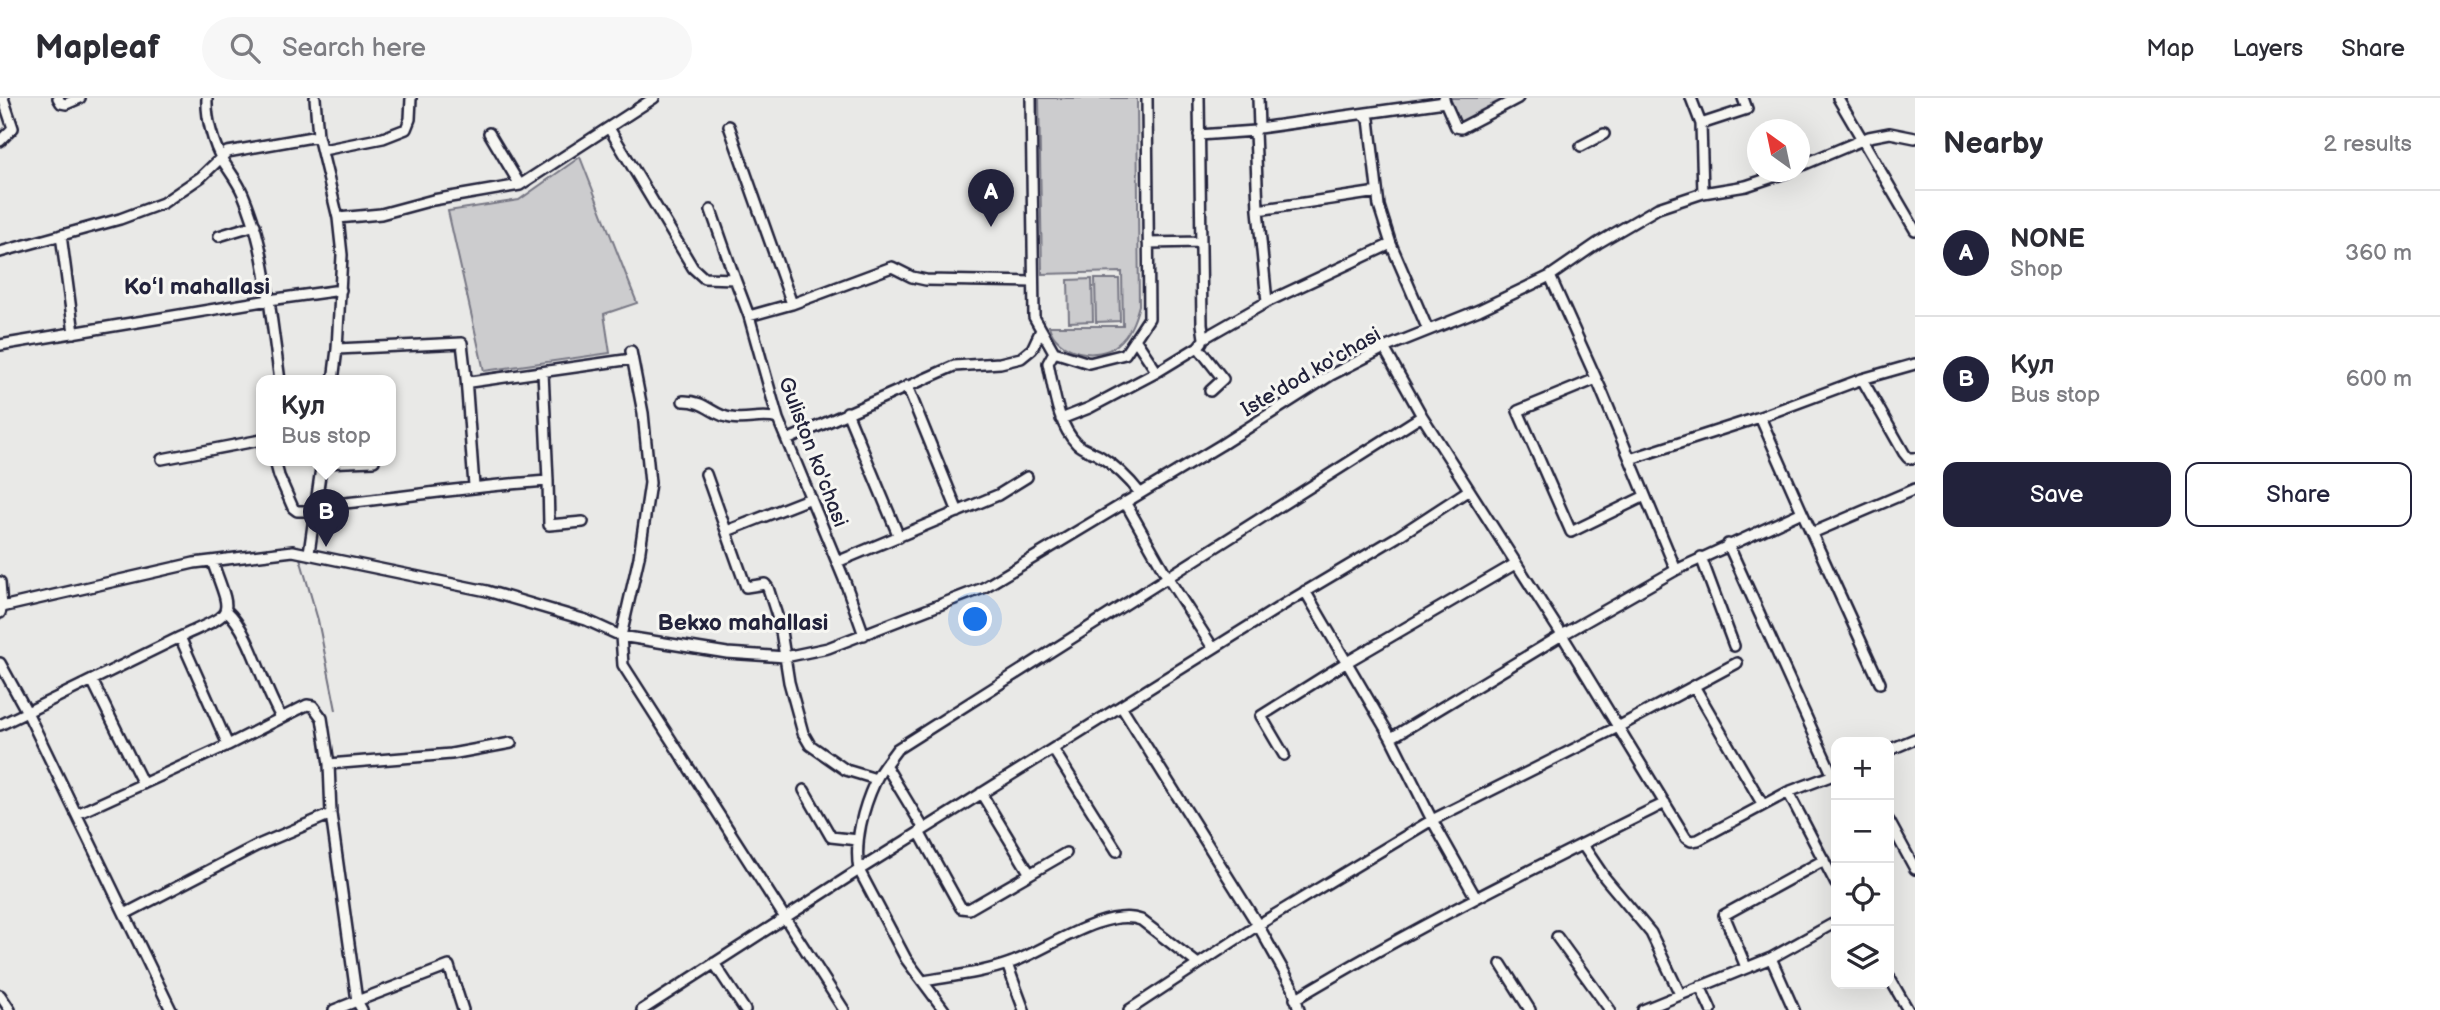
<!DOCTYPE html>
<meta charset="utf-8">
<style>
body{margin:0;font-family:"Balsamiq Sans",sans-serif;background:#f7f7f7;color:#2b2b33}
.controls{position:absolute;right:21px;bottom:21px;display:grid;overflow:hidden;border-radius:14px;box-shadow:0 7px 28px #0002}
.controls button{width:63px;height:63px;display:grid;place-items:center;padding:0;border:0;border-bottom:2px solid #e1e1e2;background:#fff;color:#2b2b33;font:35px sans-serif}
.compass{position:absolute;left:1747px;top:21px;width:63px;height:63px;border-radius:50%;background:#fff;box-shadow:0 7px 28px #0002;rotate:327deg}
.you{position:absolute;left:976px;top:522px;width:24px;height:24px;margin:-18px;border:5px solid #fff;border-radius:50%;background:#1a73e8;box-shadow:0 0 0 10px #1a73e833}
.badge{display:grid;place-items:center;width:46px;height:46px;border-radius:50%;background:#22223b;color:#fff;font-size:23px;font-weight:700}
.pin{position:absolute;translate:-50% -58px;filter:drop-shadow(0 2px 4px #0008)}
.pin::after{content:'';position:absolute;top:37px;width:24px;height:21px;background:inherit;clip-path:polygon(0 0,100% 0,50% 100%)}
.popup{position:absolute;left:256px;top:277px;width:140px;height:91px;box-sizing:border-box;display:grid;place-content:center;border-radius:14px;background:#fff;filter:drop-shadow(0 2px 5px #0005);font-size:23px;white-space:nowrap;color:#7c7c81}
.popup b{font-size:26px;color:#2b2b33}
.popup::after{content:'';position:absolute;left:50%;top:100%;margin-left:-14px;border:14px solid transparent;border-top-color:#fff}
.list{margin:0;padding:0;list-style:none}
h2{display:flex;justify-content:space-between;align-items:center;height:91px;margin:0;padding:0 28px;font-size:30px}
h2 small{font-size:23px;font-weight:400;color:#7c7c81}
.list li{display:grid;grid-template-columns:46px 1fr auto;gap:21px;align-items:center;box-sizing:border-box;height:126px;padding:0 28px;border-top:2px solid #e1e1e2}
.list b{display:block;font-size:26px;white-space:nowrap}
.list p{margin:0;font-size:23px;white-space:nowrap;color:#7c7c81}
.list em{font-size:23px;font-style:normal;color:#7c7c81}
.actions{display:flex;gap:14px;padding:21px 28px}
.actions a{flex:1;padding:16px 0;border:2px solid #22223b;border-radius:14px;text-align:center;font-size:24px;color:#22223b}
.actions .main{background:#22223b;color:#fff}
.icon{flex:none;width:38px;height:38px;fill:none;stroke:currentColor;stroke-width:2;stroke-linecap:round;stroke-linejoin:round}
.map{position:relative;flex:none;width:1915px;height:912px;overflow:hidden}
header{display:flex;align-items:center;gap:42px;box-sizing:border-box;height:98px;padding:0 35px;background:#fff;border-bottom:2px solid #e1e1e2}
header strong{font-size:33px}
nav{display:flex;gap:38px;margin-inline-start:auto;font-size:24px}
.search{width:490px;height:63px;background:#f7f7f7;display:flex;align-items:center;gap:18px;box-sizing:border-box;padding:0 24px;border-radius:38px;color:#7c7c81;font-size:26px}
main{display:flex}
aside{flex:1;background:#fff}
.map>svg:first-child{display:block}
.green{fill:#ccccce;stroke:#777784;stroke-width:2}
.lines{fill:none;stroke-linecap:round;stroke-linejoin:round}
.stream{stroke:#71717f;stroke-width:2}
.minor-casing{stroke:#22223b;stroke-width:14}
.minor{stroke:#f6f6f2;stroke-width:9}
.labels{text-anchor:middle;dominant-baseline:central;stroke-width:6;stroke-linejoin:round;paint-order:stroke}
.street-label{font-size:21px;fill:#22223b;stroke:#f6f6f2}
.neighbourhood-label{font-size:23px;font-weight:bold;fill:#22223b;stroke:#f6f6f2}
</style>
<header>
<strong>Mapleaf</strong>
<div class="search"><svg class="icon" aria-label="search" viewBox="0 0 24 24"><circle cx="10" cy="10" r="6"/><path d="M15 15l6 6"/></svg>Search here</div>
<nav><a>Map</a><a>Layers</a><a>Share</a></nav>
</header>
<main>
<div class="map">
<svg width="1915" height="912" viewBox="0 0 1915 912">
<rect width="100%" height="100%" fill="#e9e9e7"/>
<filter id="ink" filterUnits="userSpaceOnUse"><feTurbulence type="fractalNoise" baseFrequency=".0143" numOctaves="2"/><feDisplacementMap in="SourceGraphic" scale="14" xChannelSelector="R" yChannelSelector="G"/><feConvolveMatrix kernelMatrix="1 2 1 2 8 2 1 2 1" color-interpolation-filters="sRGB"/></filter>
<g filter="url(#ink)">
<path class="green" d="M1039,0H1137L1139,207C1135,222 1130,236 1118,246C1098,264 1056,255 1049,228H1123L1122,174L1042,176Z
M1446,0H1513L1462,24L1456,23Z
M580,59L637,205L604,216L610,255L484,273L448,113L519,102Z
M1092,181L1093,223L1069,224L1068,182Z
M1095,181H1119L1120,223L1096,224Z"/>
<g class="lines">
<path class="stream" d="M300,460L318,522L336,612"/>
<g class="minor-casing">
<path id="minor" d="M58,0L61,5L66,6L80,0
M207,0C206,20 213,46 223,63C230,74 238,84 243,96C258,131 264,165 269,202L341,192
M315,0L318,38L338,120L342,157L337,251L333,283
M1031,0L1034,219L1054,254L1089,265L1125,256L1149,220L1147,0
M1199,0L1202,226L1204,240L1267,204L1391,146
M1258,0L1259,30L1255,33L1258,112L1267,204
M1691,0L1701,26L1703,95
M1838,0L1915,132
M1445,4L1456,29L1461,30L1518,0
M1363,16L1369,21L1379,108L1391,146L1428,232
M1701,26L1747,11L1743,0
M729,28L792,206
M609,30L693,170L704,180L735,181L749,218L778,321L844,481L864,537
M1259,30L1445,4L1444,0
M489,35L520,87
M1199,37L1255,33
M0,43L13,30L3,0
M1581,48L1604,36
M323,52L383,40L406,31L410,21L411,0
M1800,68L1869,39L1890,35L1915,40
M711,112L735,181
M1258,112L1377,94
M338,120L381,116L433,102L520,87L654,0
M61,137L74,235
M219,138L255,127
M1148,145L1201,144
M0,154L120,121L163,105L201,79L227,54L318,38
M1550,178L1600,289L1676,472
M749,218L792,206L892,169L912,179L926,182L1033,184
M1135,241L1157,274L1198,249
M1202,244L1198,249L1223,281L1210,293
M0,247L269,202L280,283
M1384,250L1422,318L1562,537L1686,740L1691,743L1698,742L1788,694L1836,676
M337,251L462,245L466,280L470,284L632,261
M631,253L643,315L650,385L639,459L621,538L623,567L844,912
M1054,254L1048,265C1054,292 1057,326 1077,346C1083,352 1094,354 1101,359C1117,369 1129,381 1140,395
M466,280L474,388
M1596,281L1518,313L1571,434L1645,398
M1862,281L1904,355L1908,360H1915
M907,288L958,414
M683,303C705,302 713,318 731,320C747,323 762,316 778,321
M847,314L899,439
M1760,319L1862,281L1915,266
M1061,321L1089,310L1157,274
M787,342L954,268L1000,265L1021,260L1032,251L1041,232
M162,361L261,342
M1630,361L1760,319L1802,414
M275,363L279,378L293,410L297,413H314
M321,365L374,363
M706,376L746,489L765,486L768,490L780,527L789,584L803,635L810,647L846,672L876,681
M548,383L549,427L583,424
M1125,404L1168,480L1213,550
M315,408C393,401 470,388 548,383L543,274
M727,433L811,400
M1812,435L1915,391
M1728,446L1833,678
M309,455L322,363
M1701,459L1734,548
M837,464L998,397L1027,379
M0,484L2,509L0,515
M1305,493L1391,640L1432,722L1476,800
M2,509L194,465L293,453L487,493L586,522L621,538L727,555L785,559L828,550L983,490L1221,347L1331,277L1384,250L1479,212L1550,178L1598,145L1658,110L1703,95L1746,88L1788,74
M227,513C251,535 262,588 281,619
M0,565L27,614L0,627
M92,582L143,686
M1694,588L1763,707
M1121,608L1258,827L1293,890L1299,912
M1391,640L1562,537L1676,472L1802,414L1880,585
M228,647L307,607L313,608L322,620L329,666L331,716L357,903L334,912
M1053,651L1117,753
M1889,652L1915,641
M1284,657L1261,618L1347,564L1515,466
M329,666L451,656L511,645
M886,668L924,731
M804,692L831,739L858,742
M1788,694L1836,786
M981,695L1030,776
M77,716L228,647L180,539C236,513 233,521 212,463
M1889,723L1915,771
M919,734L961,810L969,811L1066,755
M1582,746L1605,780L1651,835L1680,896
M125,816L256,748L331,716
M1557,839L1610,912
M1771,860L1794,912
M714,865L745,912
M1007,866L1024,912
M1501,866L1530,912
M1746,869L1724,817L1824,762
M1889,879L1908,912
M924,883C952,878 983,875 1010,865C1043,854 1106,808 1141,822L1198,866
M1700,888L1711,912
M0,897L10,912
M1295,901C1414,829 1540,767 1665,705
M171,912L27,614L180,539
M362,912L357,903L449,868L463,912
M642,912L859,772L1286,505L1397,439L1469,392
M944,912L906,861L859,772C854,743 863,710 875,684C879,673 890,661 897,651L1422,318
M1129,912L1258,827L1432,722L1618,629L1737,565
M1643,912L1771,860L1836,824"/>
</g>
<use href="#minor" class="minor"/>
</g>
</g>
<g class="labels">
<g class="street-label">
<text transform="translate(1311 274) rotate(-30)">Iste'dod ko'chasi</text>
<text transform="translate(813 354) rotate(69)">Guliston ko'chasi</text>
</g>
<g class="neighbourhood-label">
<text x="197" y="189">Koʻl mahallasi</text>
<text x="743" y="525">Bekxo mahallasi</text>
</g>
</g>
</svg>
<div class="controls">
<button>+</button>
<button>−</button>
<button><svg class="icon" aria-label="locate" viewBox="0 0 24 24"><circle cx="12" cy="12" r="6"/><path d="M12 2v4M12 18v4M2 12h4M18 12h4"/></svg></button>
<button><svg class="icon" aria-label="layers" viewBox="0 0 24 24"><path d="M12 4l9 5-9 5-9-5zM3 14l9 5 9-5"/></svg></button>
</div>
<svg class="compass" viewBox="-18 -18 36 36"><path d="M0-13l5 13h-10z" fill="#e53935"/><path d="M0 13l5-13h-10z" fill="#7c7c81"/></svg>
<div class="you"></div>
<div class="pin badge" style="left:991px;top:129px">A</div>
<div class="pin badge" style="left:326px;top:449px">B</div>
<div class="popup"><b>Кул</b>Bus stop</div>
</div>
<aside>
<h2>Nearby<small>2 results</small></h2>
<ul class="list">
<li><span class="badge">A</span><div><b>NONE</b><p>Shop</p></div><em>360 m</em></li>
<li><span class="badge">B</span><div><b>Кул</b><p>Bus stop</p></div><em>600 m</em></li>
</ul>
<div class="actions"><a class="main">Save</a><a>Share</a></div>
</aside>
</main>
